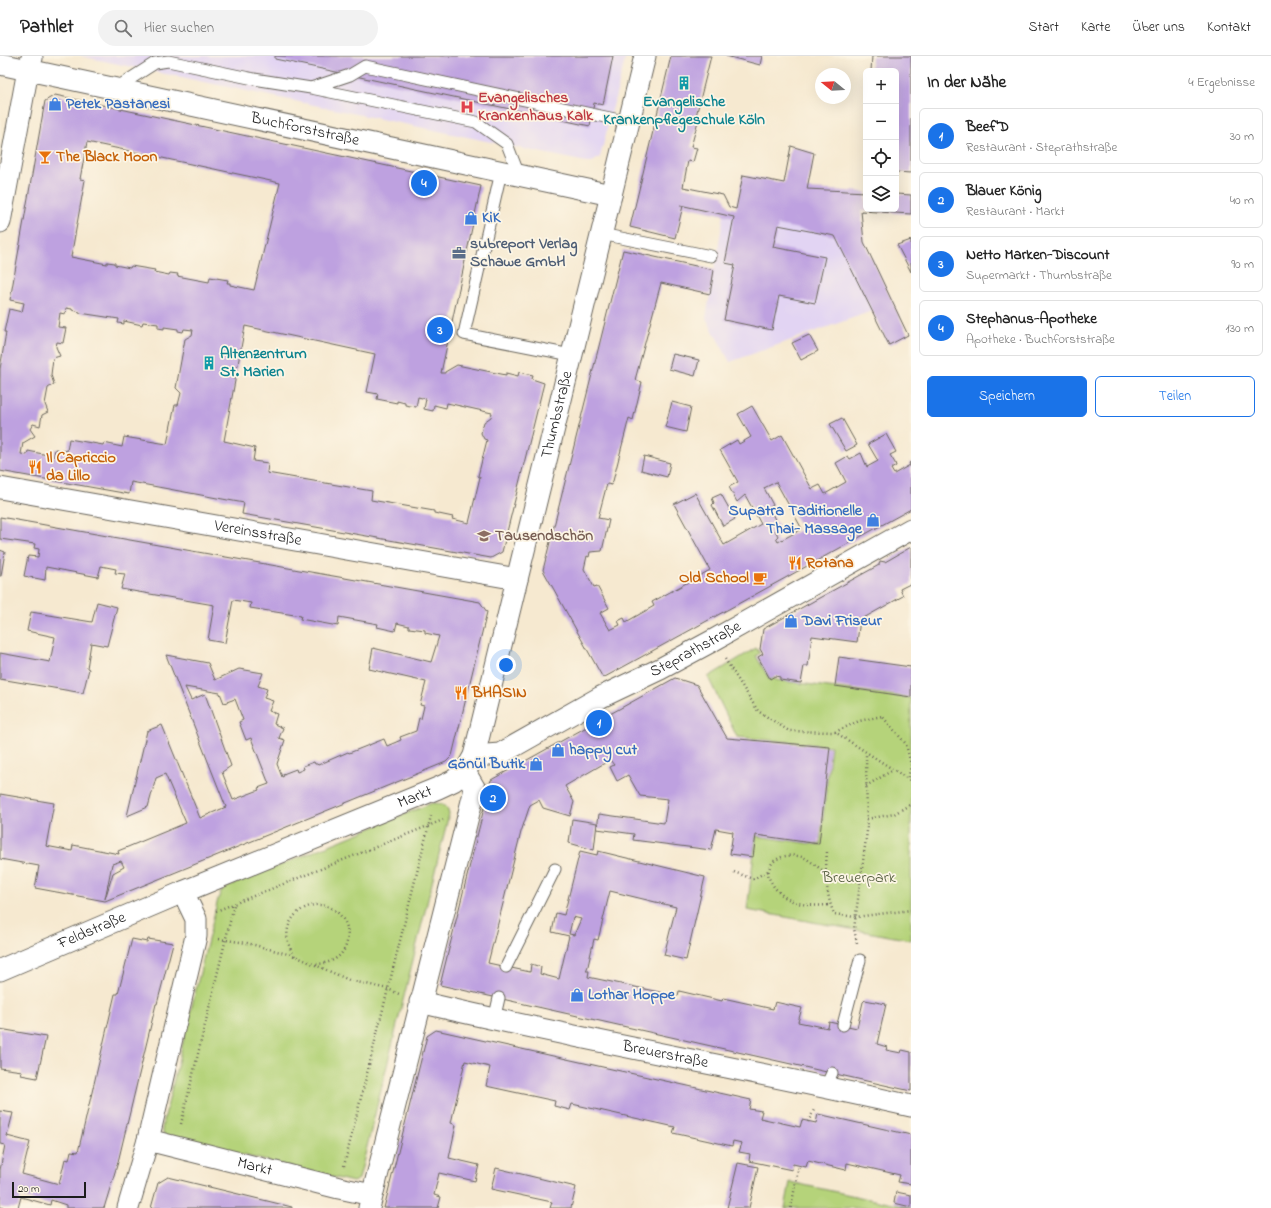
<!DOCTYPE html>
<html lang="de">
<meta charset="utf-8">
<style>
body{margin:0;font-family:"Indie Flower",sans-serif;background:#f2f2f2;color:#222}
.controls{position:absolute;right:12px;top:12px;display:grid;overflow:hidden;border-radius:6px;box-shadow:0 4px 16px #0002}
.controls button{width:36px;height:36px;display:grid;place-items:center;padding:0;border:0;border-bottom:1px solid #e0e0e0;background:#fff;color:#222;font:20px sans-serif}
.compass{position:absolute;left:815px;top:12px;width:36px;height:36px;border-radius:50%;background:#fff;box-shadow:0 4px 16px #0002;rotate:288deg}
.scale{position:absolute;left:12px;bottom:10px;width:74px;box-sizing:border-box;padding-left:4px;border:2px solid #1c1c1c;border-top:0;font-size:11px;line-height:14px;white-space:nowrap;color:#1c1c1c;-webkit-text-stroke:3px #fcf5e5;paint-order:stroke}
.you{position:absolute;left:506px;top:609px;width:14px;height:14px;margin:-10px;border:3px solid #fff;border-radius:50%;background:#1a73e8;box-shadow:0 0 0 6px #1a73e833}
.badge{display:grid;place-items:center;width:26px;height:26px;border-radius:50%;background:#1a73e8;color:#fff;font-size:13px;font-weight:700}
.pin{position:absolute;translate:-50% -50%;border:2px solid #fff;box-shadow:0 1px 4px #0006}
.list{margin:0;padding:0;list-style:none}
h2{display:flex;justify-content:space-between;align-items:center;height:52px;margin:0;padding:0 16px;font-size:17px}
h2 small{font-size:13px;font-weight:400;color:#767676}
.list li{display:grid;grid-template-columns:26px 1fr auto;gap:12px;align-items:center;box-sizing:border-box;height:56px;margin:0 8px 8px;padding:0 8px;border:1px solid #e0e0e0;border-radius:6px}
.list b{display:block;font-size:15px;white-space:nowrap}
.list p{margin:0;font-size:13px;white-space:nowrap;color:#767676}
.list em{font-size:13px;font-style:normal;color:#767676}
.actions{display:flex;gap:8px;padding:12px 16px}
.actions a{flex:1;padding:9px 0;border:1px solid #1a73e8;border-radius:6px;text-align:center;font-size:14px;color:#1a73e8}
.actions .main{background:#1a73e8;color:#fff}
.icon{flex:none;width:22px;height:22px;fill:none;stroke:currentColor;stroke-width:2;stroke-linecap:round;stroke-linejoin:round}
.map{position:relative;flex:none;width:911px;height:1152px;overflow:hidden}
header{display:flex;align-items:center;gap:24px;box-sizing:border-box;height:56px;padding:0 20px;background:#fff;border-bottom:1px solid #e0e0e0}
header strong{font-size:19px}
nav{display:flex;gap:22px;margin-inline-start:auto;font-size:14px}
.search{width:280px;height:36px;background:#f2f2f2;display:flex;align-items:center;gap:10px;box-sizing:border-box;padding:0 14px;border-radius:22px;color:#767676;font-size:15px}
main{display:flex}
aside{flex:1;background:#fff}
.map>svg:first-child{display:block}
.built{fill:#e2d4f3}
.green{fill:#b5d37a;stroke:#68784b}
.building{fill:#bea1e0;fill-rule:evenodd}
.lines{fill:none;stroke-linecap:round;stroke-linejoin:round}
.service-casing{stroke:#68645b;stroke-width:13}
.minor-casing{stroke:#68645b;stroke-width:23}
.path{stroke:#68645b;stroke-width:2.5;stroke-dasharray:1 3;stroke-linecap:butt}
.service{stroke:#fff;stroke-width:11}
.minor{stroke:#fff;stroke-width:21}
.labels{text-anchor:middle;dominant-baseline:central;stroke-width:3.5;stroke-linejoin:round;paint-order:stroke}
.health-label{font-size:16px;font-weight:bold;fill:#be3a42;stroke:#fcf5e5;text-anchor:start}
.culture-label{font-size:16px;font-weight:bold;fill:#0d838f;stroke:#fcf5e5}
.shop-label{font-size:16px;font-weight:bold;fill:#366cbe;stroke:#fcf5e5;text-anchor:start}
.street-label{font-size:16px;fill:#1c1c1c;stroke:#fcf5e5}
.food-label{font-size:16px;font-weight:bold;fill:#c56008;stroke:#fcf5e5;text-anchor:start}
.service-label{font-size:16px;font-weight:bold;fill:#4e5e75;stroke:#fcf5e5;text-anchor:start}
.education-label{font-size:16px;font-weight:bold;fill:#785e54;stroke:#fcf5e5;text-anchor:start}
.park-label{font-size:16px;fill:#525c3d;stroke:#fcf5e5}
</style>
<header>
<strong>Pathlet</strong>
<div class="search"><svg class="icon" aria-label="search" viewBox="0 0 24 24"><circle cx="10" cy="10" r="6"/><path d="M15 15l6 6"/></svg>Hier suchen</div>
<nav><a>Start</a><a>Karte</a><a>Über uns</a><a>Kontakt</a></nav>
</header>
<main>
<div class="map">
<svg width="911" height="1152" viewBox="0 0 911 1152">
<rect width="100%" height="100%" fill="#fcf5e5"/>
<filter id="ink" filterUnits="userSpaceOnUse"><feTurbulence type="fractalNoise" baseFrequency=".025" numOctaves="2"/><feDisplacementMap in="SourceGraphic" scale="8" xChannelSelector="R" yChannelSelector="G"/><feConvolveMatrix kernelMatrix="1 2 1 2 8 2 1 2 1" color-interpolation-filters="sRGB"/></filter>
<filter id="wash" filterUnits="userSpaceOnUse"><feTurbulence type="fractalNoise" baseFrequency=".012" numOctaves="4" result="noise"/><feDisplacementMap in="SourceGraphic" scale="16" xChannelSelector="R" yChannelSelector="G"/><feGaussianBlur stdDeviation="0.9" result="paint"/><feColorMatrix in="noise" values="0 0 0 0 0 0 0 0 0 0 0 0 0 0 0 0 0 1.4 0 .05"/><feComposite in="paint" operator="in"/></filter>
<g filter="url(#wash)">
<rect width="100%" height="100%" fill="#f6e9d0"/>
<path class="built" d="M80,0H626L600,101L591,107Z
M724,158L835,180L872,255L730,306L706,262Z"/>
<path class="green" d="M756,592L760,597L756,600L770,624L774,622L776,624L911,642V884L747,854L756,780L820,789L831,690L737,681L708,621Z
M432,747C440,747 447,749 449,758L359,1123L353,1126L164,1080L162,1072L218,843L221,836L227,831Z
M790,1126L911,1152H785Z"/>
<g id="blocks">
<path class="building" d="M275,0H613L603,49L594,47L590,70L275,3Z
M671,0H711L695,64L698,65L691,91L697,92L693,106L688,105L683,131L723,139L729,151L736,153L743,119L784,127L791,90L814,97L807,133L866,136V153H896V138L911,139V158L861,155L864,186L908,279L889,289L835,180L778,169L773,191L825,201L815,247L779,240L772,274L724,264L735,209L725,207L734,161L680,149V150H683L675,182L630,171Z
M726,0H762L760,9Z
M872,0H911V117L896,116V15H871Z
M55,39L481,130L441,317H445V316L457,309L506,319V317L518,320L519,316L533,319L532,323L544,327L502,496L491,502L242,458L244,447L131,426L129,438L0,415V313L6,276H4L9,253L22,256L24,247L10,244L45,45ZM87,86L280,127L254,234L230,229V227H227L228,224L210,221L209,226L177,220L178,218L170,217L169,219L154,216L155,214L131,210L130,212L115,209V207L107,206V208L71,201L85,124L80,123ZM66,252L72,253V254L80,256V257L119,263L118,267L124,268V265L142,269L143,266L158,268V272L164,273V271L178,273V275L183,276L184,273L193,274L192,279L185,283L176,332L181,337L178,349H175L167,388L124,381L122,391L104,387L103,389L69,383L67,395L55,393L53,404L47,403L48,399L28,395L27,399L21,398L23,387L35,380L30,373L33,368L40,370L42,359L48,356L45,348L48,332L54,328L51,319L53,302L60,300L56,291L57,286L63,287L66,272L58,271L60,257L65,258ZM245,270L375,298L367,336L378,338L377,343L397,347V345L405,347V349L416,351L418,341L426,343L424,353L433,355L434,349L446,352L447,347L492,357L491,361L484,366L481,377L484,383L487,384L478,420L480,421L469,467L452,463L453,461L434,457V455L371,444L372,435L267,417L268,407L253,405L255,392L224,385Z
M911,184V216L897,189Z
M623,194L714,214L710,238L661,227L635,324L642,326L633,364L629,362L612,429L607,428L598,462L609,464L602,495L590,496L589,501L587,500L584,513L594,531L597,530L609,552L600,557L610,574L620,569L618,565L624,562L626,566L654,550L652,546L710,514L674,448L695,437L724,489L761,468L745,439L737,446L729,431L738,426L720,394L737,384L739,388L751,381L738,358L752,350L772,385L782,379L812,433L820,429L825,438L846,426L836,407L848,400L850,403L861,397L867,411L878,405L868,388L886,378L896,396L890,399L895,407L896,410L891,413L894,418L910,409L909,407L911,406V453L603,622L543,514ZM776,426L802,473L778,486L776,482L778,480L775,474L779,471L769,452L773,449L764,432Z
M809,279L818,295L801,304L792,287Z
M673,298L699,304L695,320L669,313Z
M672,346L691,351L686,376L665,371Z
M842,362L857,389L846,395L830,368Z
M644,400L670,407L667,421L641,414Z
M721,438L735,463L723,470L712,449L714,447L712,442Z
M0,461L480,546L487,556L452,700L446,706L105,845L35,832L39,810L0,803V738L54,747L46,790L72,795L73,789L119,798L118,795L186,767L165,718L156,722L148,751L127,760L147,675L162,669L200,762L226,751L166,599L208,607L215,624L239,613L263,617L258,630L267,633L264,642L273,645L269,655L277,658L274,668L283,672L279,682L285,684L277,708L282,721L284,720L283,718L296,713L297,716L304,713L303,710L314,706L315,708H317L318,709L348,696L349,697L384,683L387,690L401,684L400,681L416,675L419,662L421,663L424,650L420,649L426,626L369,613L373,592L431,606L439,580L425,577V574L409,572V570L397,567L395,575L377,571L378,568L339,561L338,570L300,563L301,560L250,552L251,547L233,544L225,587L208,584L214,549L121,533L125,518L115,517L116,513L101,510L98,521L46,511L45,524L24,520L28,500L38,501L39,493L34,492L35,488L0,483ZM185,631L220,637L224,647L235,643L243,664L239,666L246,684L251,682L269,728L258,732L259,734L233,744L222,716L231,710L205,638L191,644ZM121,805L124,811L113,817L105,843L112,808Z
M911,491V530L910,528L900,533L903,540L860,564L857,586L812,580L808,610H804L801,627L780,624V621L775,620L770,623L758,601L763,598L760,593L763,573L879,509L880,505L885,506Z
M0,494L5,496L1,520H0Z
M97,546L117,551L107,590L91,587L87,612L89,613L83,637L0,623V597L50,606L55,581L27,575L31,556L92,566Z
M839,601L911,611V641L835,630Z
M675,622L697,629L727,682L830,691L819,788L756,779L753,801L730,798L733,776L716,773L711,794L633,784L634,778L597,773L599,758L664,767L668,743L640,740L628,719L617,725L610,711L614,709L610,704L565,730L574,746L570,760L543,752L539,744L530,749L521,776L488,907L530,916L531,908L541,911L540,918L559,923L569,880L552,876L556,857L564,859L580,795L597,799L598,795L705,821L686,904L664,899L676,851L610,835L598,884L594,883L588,910L586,915H589L588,921L678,940L679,935L722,945L723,942L773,953L775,946L802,952L798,966L828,972L829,966L857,972L863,946L865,944L886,948L877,988L887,991L886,994L901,997L902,994L911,996V1035L440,929L491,724ZM573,861L581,863L574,879L569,878Z
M572,763L597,767L594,794L569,787Z
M132,883L147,886L148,883L173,887L157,948H156L118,1106L104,1152H66V1149L51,1144L50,1149L21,1141L18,1152H5L0,1151V1114L5,1089L0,1088V1055L13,1057L7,1080L30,1086L22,1118L59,1128L65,1103L69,1104L71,1095L78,1096L115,938H118Z
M0,973L46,981L37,1022L21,1019L22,1015L0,1012Z
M436,974L751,1044L749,1053L762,1055L760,1062L800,1071L802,1064L816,1067L818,1058L911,1079V1128L898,1126L900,1119L847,1107L846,1114L808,1105L806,1111L793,1108L792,1114L749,1105L750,1098L739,1096L742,1087L733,1085L732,1090L673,1077L675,1071L572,1048L570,1054L554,1050L555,1045L486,1030L490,1011L465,1005L451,1067L456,1069L449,1102L479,1109L475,1125L439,1117L434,1139L441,1141L438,1152H384L427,980Z
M738,1107L758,1111L749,1152H727Z
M496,1112L576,1131L571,1152H550L552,1146L491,1133Z
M168,1121L292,1151V1152H151L158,1127Z
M896,1136L911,1139V1151L894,1147Z"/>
</g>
</g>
<g filter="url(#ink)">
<use href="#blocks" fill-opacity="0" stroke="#68645b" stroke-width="1"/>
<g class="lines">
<g class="service-casing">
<path id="service" d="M116,32L155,7L168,5L254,23L311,32L476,66L507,88L519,119
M311,32L350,19L365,10L629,66
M501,116L464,278L571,299
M601,178L711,200
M506,911L555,813
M494,964L499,942
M843,969L860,904
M826,1030L832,1017"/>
</g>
<g class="minor-casing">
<g id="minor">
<path id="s1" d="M0,8L611,139"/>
<path d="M0,166L28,14L32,2"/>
<path id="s2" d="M0,432L517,523"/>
<path id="s3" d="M474,700L500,698L601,641L660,613L712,585L911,473"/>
<path id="s4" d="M0,914L183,836"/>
<path id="s5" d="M420,946C583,985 748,1013 911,1050"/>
<path id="s6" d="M148,1084L339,1132L372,1139"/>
<path id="s7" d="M128,1152L148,1084L196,880V863L183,836L438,732L453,725L465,716L474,700L520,511L645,0"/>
<path d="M369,1152L475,733L465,716"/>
</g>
</g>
<path class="path" d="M725,603L758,655L789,675L835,676L911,725
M835,676L859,665L882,660L906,688L911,709L908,723
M866,730L893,714
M867,763L894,758L911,748
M827,796C825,817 826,839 834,858L855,861L911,854
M734,816L753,823L768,815
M825,816C819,812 812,806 805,802C793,797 772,799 769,814C767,820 770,824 773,829C775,833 779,836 783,840C798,850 813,850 830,849
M216,855L443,764
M219,883L247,887L295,900L349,924L388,933L399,938
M857,887L854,873L867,775L866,697
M295,900C293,897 290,893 289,889C278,857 322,832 343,863C349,871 349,883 345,892C339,904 327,908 314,908
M808,1066L815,1052
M181,1068L234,849
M344,1110L431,760
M791,1152L799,1109"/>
<use href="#service" class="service"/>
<use href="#minor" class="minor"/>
</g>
</g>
<defs>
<g id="building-bare" transform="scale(1.08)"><path d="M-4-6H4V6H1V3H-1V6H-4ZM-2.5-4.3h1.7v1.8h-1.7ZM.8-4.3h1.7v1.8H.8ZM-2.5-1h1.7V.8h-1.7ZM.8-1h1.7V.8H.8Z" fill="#0f9aa8" stroke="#fcf5e5" stroke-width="2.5" paint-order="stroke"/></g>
<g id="shop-bare" transform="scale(1.08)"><path d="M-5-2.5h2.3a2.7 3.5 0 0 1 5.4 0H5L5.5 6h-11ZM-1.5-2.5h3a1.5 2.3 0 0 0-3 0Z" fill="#3f7fe0" stroke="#fcf5e5" stroke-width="2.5" paint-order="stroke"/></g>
<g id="hospital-bare" transform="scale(1.08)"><path d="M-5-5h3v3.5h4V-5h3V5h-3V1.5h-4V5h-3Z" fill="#e0444e" stroke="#fcf5e5" stroke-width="2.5" paint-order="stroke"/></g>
<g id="bar-bare" transform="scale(1.08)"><path d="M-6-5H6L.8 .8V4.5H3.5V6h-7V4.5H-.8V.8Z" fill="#e8710a" stroke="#fcf5e5" stroke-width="2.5" paint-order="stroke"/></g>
<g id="office-bare" transform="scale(1.08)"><path d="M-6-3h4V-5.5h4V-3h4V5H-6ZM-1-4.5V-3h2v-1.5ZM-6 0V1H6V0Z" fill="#5c6f8a" stroke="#fcf5e5" stroke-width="2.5" paint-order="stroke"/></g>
<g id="restaurant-bare" transform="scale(1.08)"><path d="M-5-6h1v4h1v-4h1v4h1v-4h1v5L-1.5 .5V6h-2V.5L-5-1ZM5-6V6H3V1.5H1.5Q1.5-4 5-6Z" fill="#e8710a" stroke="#fcf5e5" stroke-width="2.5" paint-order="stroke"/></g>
<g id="school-bare" transform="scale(1.08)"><path d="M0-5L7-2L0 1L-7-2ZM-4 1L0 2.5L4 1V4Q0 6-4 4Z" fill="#8d6e63" stroke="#fcf5e5" stroke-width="2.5" paint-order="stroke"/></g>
<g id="cafe-bare" transform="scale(1.08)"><path d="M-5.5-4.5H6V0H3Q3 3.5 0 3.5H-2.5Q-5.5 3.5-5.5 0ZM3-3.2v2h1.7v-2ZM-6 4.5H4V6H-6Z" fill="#e8710a" stroke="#fcf5e5" stroke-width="2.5" paint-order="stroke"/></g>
</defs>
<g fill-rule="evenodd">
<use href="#building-bare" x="684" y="27"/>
<use href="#shop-bare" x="55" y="48"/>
<use href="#hospital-bare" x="467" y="51"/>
<use href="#bar-bare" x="45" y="101"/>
<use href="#shop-bare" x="471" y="162"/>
<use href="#office-bare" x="459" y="197"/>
<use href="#building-bare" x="209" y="307"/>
<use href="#restaurant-bare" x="35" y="411"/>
<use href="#shop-bare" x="873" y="464"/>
<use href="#school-bare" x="484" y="480"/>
<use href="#restaurant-bare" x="795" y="507"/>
<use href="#cafe-bare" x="760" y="522"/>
<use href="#shop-bare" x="791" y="565"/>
<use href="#restaurant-bare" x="461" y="637"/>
<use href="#shop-bare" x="558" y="694"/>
<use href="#shop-bare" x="536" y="708"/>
<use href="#shop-bare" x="577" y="939"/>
</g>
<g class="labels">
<g class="health-label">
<text x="478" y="42">Evangelisches<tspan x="478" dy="18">Krankenhaus Kalk</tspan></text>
</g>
<g class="culture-label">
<text x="684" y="46">Evangelische<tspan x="684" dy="18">Krankenpflegeschule Köln</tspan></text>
<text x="220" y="298" text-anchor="start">Altenzentrum<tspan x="220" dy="18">St. Marien</tspan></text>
</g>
<g class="shop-label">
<text x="66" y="48">Petek Pastanesi</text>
<text x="482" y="162">KiK</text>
<text x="862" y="455" text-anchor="end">Supatra Taditionelle<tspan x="862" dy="18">Thai- Massage</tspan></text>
<text x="802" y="565">Davi Friseur</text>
<text x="569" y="694">happy cut</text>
<text x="525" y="708" text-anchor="end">Gönül Butik</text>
<text x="588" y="939">Lothar Hoppe</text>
</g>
<g class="street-label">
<text stroke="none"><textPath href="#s1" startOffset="312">Buchforststraße</textPath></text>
<text stroke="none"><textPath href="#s7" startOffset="1004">Thumbstraße</textPath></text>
<text stroke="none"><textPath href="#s2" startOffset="262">Vereinsstraße</textPath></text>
<text stroke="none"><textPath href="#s3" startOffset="248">Steprathstraße</textPath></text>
<text stroke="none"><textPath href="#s7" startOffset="578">Markt</textPath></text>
<text stroke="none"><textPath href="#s4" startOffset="100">Feldstraße</textPath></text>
<text stroke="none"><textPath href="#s5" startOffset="251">Breuerstraße</textPath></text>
<text stroke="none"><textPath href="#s6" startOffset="110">Markt</textPath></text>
</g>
<g class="food-label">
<text x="56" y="101">The Black Moon</text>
<text x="46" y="402">Il Capriccio<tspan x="46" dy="18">da Lillo</tspan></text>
<text x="806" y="507">Rotana</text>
<text x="749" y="522" text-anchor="end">Old School</text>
<text x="472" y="637">BHASIN</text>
</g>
<g class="service-label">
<text x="470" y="188">subreport Verlag<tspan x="470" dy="18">Schawe GmbH</tspan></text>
</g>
<g class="education-label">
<text x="495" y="480">Tausendschön</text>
</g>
<g class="park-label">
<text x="859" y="822">Breuerpark</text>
</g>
</g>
</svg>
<div class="controls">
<button>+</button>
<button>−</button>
<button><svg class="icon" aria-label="locate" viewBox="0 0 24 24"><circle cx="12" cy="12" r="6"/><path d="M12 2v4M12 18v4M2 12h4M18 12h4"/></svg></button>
<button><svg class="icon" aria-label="layers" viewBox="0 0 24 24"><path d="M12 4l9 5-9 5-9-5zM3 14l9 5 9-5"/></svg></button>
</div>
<svg class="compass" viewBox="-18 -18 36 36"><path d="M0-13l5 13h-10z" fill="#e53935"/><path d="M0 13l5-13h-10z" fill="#767676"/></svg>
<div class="scale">20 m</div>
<div class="you"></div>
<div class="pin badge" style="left:599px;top:667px">1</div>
<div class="pin badge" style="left:493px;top:742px">2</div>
<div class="pin badge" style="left:440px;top:274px">3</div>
<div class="pin badge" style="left:424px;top:127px">4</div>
</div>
<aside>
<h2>In der Nähe<small>4 Ergebnisse</small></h2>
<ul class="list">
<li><span class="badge">1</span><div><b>Beef'D</b><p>Restaurant · Steprathstraße</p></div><em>30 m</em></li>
<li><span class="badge">2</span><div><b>Blauer König</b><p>Restaurant · Markt</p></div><em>40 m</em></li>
<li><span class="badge">3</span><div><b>Netto Marken-Discount</b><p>Supermarkt · Thumbstraße</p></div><em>90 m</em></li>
<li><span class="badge">4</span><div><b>Stephanus-Apotheke</b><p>Apotheke · Buchforststraße</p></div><em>130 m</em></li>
</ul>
<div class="actions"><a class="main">Speichern</a><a>Teilen</a></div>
</aside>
</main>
